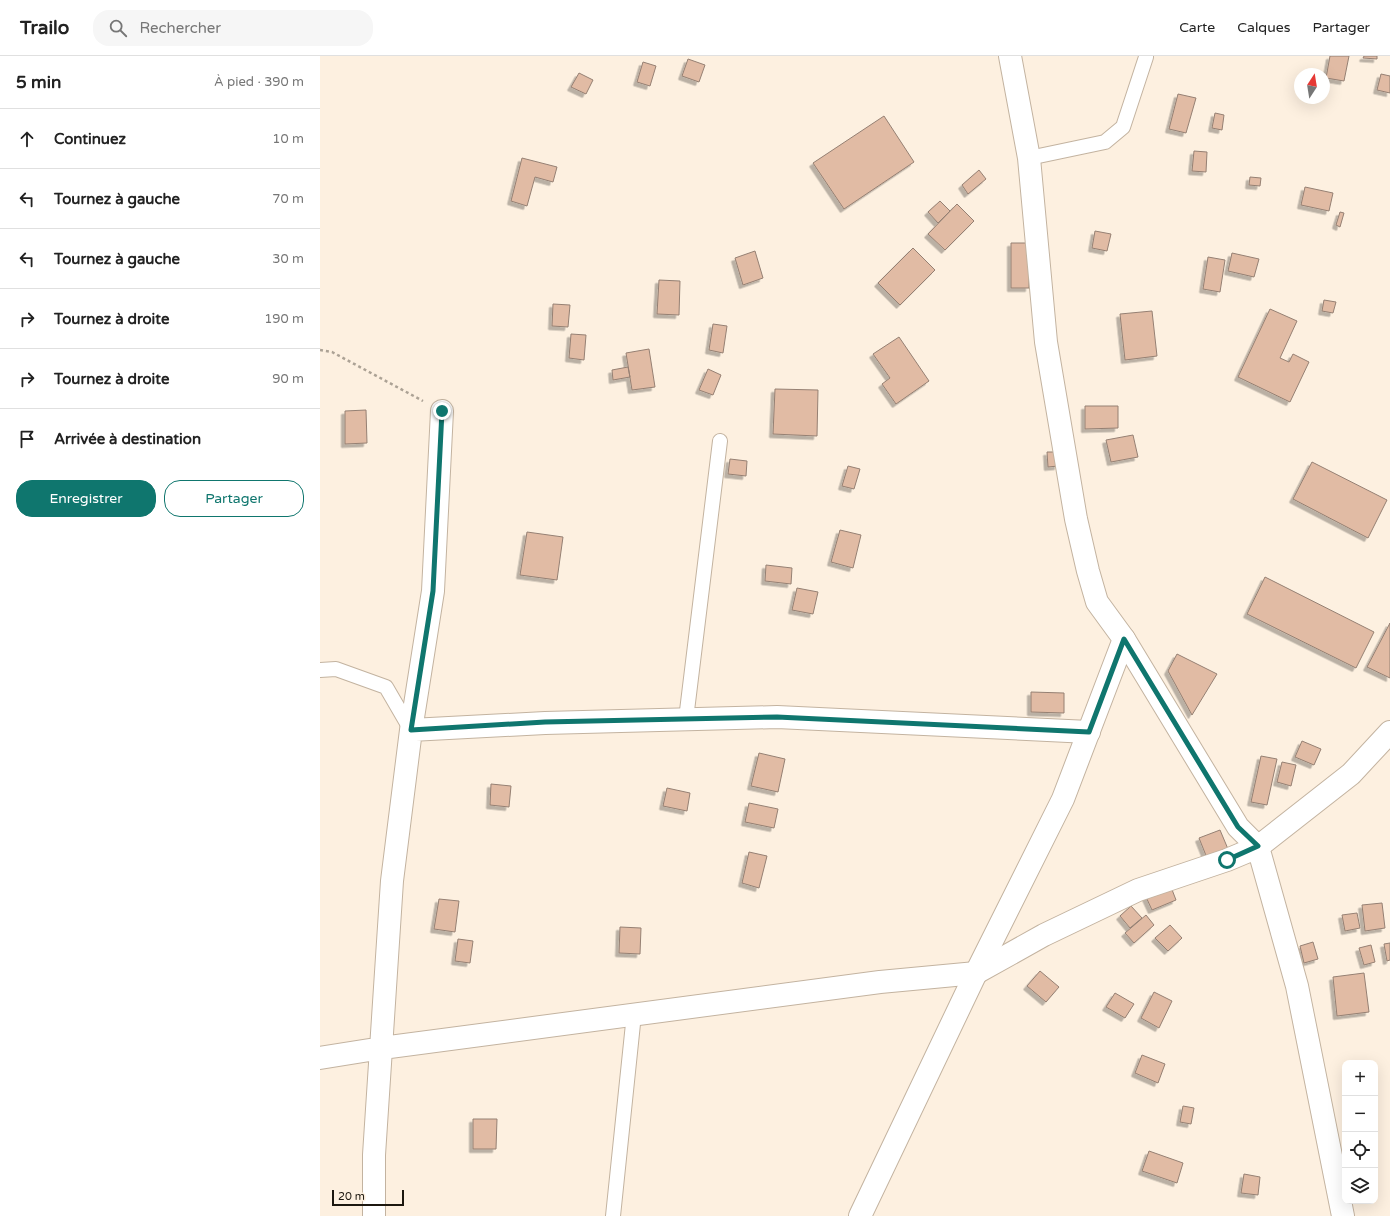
<!DOCTYPE html>
<html lang="fr">
<meta charset="utf-8">
<style>
body{margin:0;font-family:"Varela Round",sans-serif;background:#f6f6f6;color:#222}
.controls{position:absolute;right:12px;bottom:12px;display:grid;overflow:hidden;border-radius:8px;box-shadow:0 4px 16px #0002}
.controls button{width:36px;height:36px;display:grid;place-items:center;padding:0;border:0;border-bottom:1px solid #e0e0e0;background:#fff;color:#222;font:20px sans-serif}
.compass{position:absolute;left:974px;top:12px;width:36px;height:36px;border-radius:50%;background:#fff;box-shadow:0 4px 16px #0002;rotate:12deg}
.scale{position:absolute;left:12px;bottom:10px;width:72px;box-sizing:border-box;padding-left:4px;border:2px solid #1c170f;border-top:0;font-size:11px;line-height:14px;white-space:nowrap;color:#1c170f;-webkit-text-stroke:3px #fdf0e0;paint-order:stroke}
.stop{position:absolute;width:12px;height:12px;margin:-9px;border:3px solid #0f766e;border-radius:50%;background:#fff}
.stop.end{background:#0f766e;border-color:#fff;box-shadow:0 1px 4px #0008}
.list{margin:0;padding:0;list-style:none}
h2{display:flex;justify-content:space-between;align-items:center;height:52px;margin:0;padding:0 16px;font-size:17px}
h2 small{font-size:13px;font-weight:400;color:#767676}
.list li{display:grid;grid-template-columns:26px 1fr auto;gap:12px;align-items:center;box-sizing:border-box;height:60px;padding:0 16px;border-top:1px solid #e0e0e0}
.list b{display:block;font-size:15px;white-space:nowrap}
.list em{font-size:13px;font-style:normal;color:#767676}
.actions{display:flex;gap:8px;padding:12px 16px}
.actions a{flex:1;padding:9px 0;border:1px solid #0f766e;border-radius:16px;text-align:center;font-size:14px;color:#0f766e}
.actions .main{background:#0f766e;color:#fff}
.icon{flex:none;width:22px;height:22px;fill:none;stroke:currentColor;stroke-width:2;stroke-linecap:round;stroke-linejoin:round}
.map{position:relative;flex:none;width:1070px;height:1160px;overflow:hidden}
header{display:flex;align-items:center;gap:24px;box-sizing:border-box;height:56px;padding:0 20px;background:#fff;border-bottom:1px solid #e0e0e0}
header strong{font-size:19px}
nav{display:flex;gap:22px;margin-inline-start:auto;font-size:14px}
.search{width:280px;height:36px;background:#f6f6f6;display:flex;align-items:center;gap:10px;box-sizing:border-box;padding:0 14px;border-radius:16px;color:#767676;font-size:15px}
main{display:flex}
aside{flex:1;background:#fff}
.map>svg:first-child{display:block}
.building{fill:#e1bba4;stroke:#958073;filter:url(#shadow)}
.lines{fill:none;stroke-linecap:round;stroke-linejoin:round}
.service-casing{stroke:#c3b3a0;stroke-width:16}
.minor-casing{stroke:#c3b3a0;stroke-width:24}
.tertiary-casing{stroke:#c3b3a0;stroke-width:24}
.path{stroke:#aca295;stroke-width:2.5;stroke-dasharray:3 3;stroke-linecap:butt}
.service{stroke:#fff;stroke-width:14}
.minor{stroke:#fff;stroke-width:22}
.tertiary{stroke:#fff;stroke-width:22}
.route{stroke:#0f766e;stroke-width:5}
</style>
<header>
<strong>Trailo</strong>
<div class="search"><svg class="icon" aria-label="search" viewBox="0 0 24 24"><circle cx="10" cy="10" r="6"/><path d="M15 15l6 6"/></svg>Rechercher</div>
<nav><a>Carte</a><a>Calques</a><a>Partager</a></nav>
</header>
<main>
<aside>
<h2>5 min<small>À pied · 390 m</small></h2>
<ul class="list">
<li><svg class="icon" aria-label="ahead" viewBox="0 0 24 24"><path d="M12 20V5M6 11l6-6 6 6"/></svg><div><b>Continuez</b></div><em>10 m</em></li>
<li><svg class="icon" aria-label="left" viewBox="0 0 24 24"><path d="M17 20v-9H6M10 6l-5 5 5 5"/></svg><div><b>Tournez à gauche</b></div><em>70 m</em></li>
<li><svg class="icon" aria-label="left" viewBox="0 0 24 24"><path d="M17 20v-9H6M10 6l-5 5 5 5"/></svg><div><b>Tournez à gauche</b></div><em>30 m</em></li>
<li><svg class="icon" aria-label="right" viewBox="0 0 24 24"><path d="M7 20v-9h11M14 6l5 5-5 5"/></svg><div><b>Tournez à droite</b></div><em>190 m</em></li>
<li><svg class="icon" aria-label="right" viewBox="0 0 24 24"><path d="M7 20v-9h11M14 6l5 5-5 5"/></svg><div><b>Tournez à droite</b></div><em>90 m</em></li>
<li><svg class="icon" aria-label="arrive" viewBox="0 0 24 24"><path d="M6 21V4h12l-3 4 3 4H6"/></svg><div><b>Arrivée à destination</b></div></li>
</ul>
<div class="actions"><a class="main">Enregistrer</a><a>Partager</a></div>
</aside>
<div class="map">
<svg width="1070" height="1160" viewBox="0 0 1070 1160">
<defs>
<filter id="shadow"><feDropShadow dx="-3.5" dy="3.5" stdDeviation="0" flood-color="#0004"/></filter>
</defs>
<rect width="100%" height="100%" fill="#fdf0e0"/>
<path class="building" d="M1010,0H1029L1024,25L1006,22Z
M1044,0H1057V3L1043,2Z
M368,3L385,9L379,26L362,20Z
M323,6L336,10L330,30L317,26Z
M259,17L273,24L266,38L251,31Z
M1061,18L1070,20V37L1057,34Z
M858,38L876,42L866,77L849,73Z
M895,57L904,59L902,74L892,72Z
M564,60L594,106L524,153L493,107Z
M874,95L887,96L886,116L872,115Z
M202,102L237,111L233,126L215,121L207,150L191,145Z
M659,114L666,123L648,138L642,129Z
M930,121L941,122L940,130L929,129Z
M985,131L1013,137L1009,155L981,149Z
M620,145L630,155L618,167L608,156Z
M637,148L654,165L625,194L608,178Z
M1020,156L1024,157L1020,171L1016,169Z
M775,175L791,178L787,195L772,192Z
M691,187H709V232H691Z
M593,192L615,214L580,249L558,227Z
M435,195L443,222L423,229L415,202Z
M912,197L939,203L934,221L908,215Z
M888,201L905,204L900,236L883,233Z
M339,224L360,225L359,259L337,258Z
M1004,244L1016,246L1013,257L1002,255Z
M233,248L250,249L248,271L232,270Z
M950,253L977,265L960,302L969,306L973,298L989,306L970,346L918,321Z
M832,255L837,300L805,304L800,258Z
M393,268L407,270L403,297L389,294Z
M251,278L266,279L264,304L249,302Z
M579,281L609,325L576,348L562,328L570,322L553,298Z
M329,293L335,331L312,334L306,297Z
M308,311L310,321L293,324L292,314Z
M388,313L401,319L393,339L379,334Z
M455,333L498,334L497,380L453,378Z
M765,350H798V372L765,373Z
M46,354L47,387L25,388V355Z
M813,379L818,401L791,406L786,384Z
M727,396H737L738,410L728,411Z
M410,403L427,405L426,420L408,418Z
M992,406L1067,444L1048,482L973,443Z
M528,410L540,413L534,433L522,430Z
M520,474L541,479L533,512L511,506Z
M207,476L243,481L237,524L200,519Z
M446,509L472,512L471,528L445,525Z
M945,521L1054,576L1036,612L927,558Z
M477,532L498,536L493,558L472,554Z
M1070,567V622L1047,611Z
M857,598L897,618L872,659L848,615Z
M711,636L744,637V657L711,656Z
M982,685L1001,693L994,709L975,701Z
M439,697L465,703L458,736L431,730Z
M941,700L957,703L947,749L931,746Z
M962,706L976,709L971,730L957,726Z
M171,728L191,730L189,751L170,749Z
M347,732L370,737L367,755L343,750Z
M429,747L458,753L454,772L425,766Z
M900,774L908,793L887,802L879,782Z
M429,796L447,800L439,832L422,827Z
M851,831L856,844L832,854L826,841Z
M119,843L139,845L135,876L114,873Z
M1062,847L1065,872L1045,875L1042,849Z
M811,850L822,862L810,872L800,860Z
M1037,857L1040,872L1025,875L1022,859Z
M826,859L834,869L814,887L805,877Z
M850,869L862,882L848,895L835,882Z
M300,871L321,872L320,898L299,897Z
M138,883L153,885L150,907L135,905Z
M993,886L998,903L984,907L980,890Z
M1070,887V904L1067,905L1064,888Z
M1051,889L1055,906L1044,909L1039,892Z
M720,915L739,931L726,946L707,930Z
M1044,917L1049,956L1017,960L1013,921Z
M834,936L852,945L839,972L821,962Z
M795,937L814,948L805,962L786,951Z
M822,999L845,1008L838,1027L815,1017Z
M863,1050L874,1052L871,1068L860,1066Z
M153,1063H177L176,1093H153Z
M829,1095L863,1107L857,1127L822,1115Z
M924,1118L940,1121L938,1139L921,1137Z"/>
<g class="lines">
<g class="service-casing">
<path id="service" d="M709,102L785,86L803,71L826,1
M0,614L16,613L66,631L91,674
M366,663L400,385
M293,1160L314,958"/>
</g>
<g class="minor-casing">
<path id="minor" d="M91,674L225,667L457,661L769,676
M0,1002L62,992L560,926L656,917L724,879L818,834L907,804L938,791L918,771L804,583
M54,1160V1099L72,825L91,674L113,535L122,355
M1023,1160L977,930L938,791L1031,718L1070,676"/>
</g>
<g class="tertiary-casing">
<path id="tertiary" d="M540,1160L656,917L743,743L804,583L777,546L768,515L756,463L726,286L709,102L690,0"/>
</g>
<path class="path" d="M0,294L12,296L103,345"/>
<use href="#service" class="service"/>
<use href="#minor" class="minor"/>
<use href="#tertiary" class="tertiary"/>
</g>
<g class="lines">
<path class="route" d="M122,355L113,535L91,674L225,666L457,661L769,676L804,583L918,771L938,790L907,804"/>
</g>
</svg>
<div class="controls">
<button>+</button>
<button>−</button>
<button><svg class="icon" aria-label="locate" viewBox="0 0 24 24"><circle cx="12" cy="12" r="6"/><path d="M12 2v4M12 18v4M2 12h4M18 12h4"/></svg></button>
<button><svg class="icon" aria-label="layers" viewBox="0 0 24 24"><path d="M12 4l9 5-9 5-9-5zM3 14l9 5 9-5"/></svg></button>
</div>
<svg class="compass" viewBox="-18 -18 36 36"><path d="M0-13l5 13h-10z" fill="#e53935"/><path d="M0 13l5-13h-10z" fill="#767676"/></svg>
<div class="scale">20 m</div>
<div class="stop" style="left:907px;top:804px"></div>
<div class="stop end" style="left:122px;top:355px"></div>
</div>
</main>
